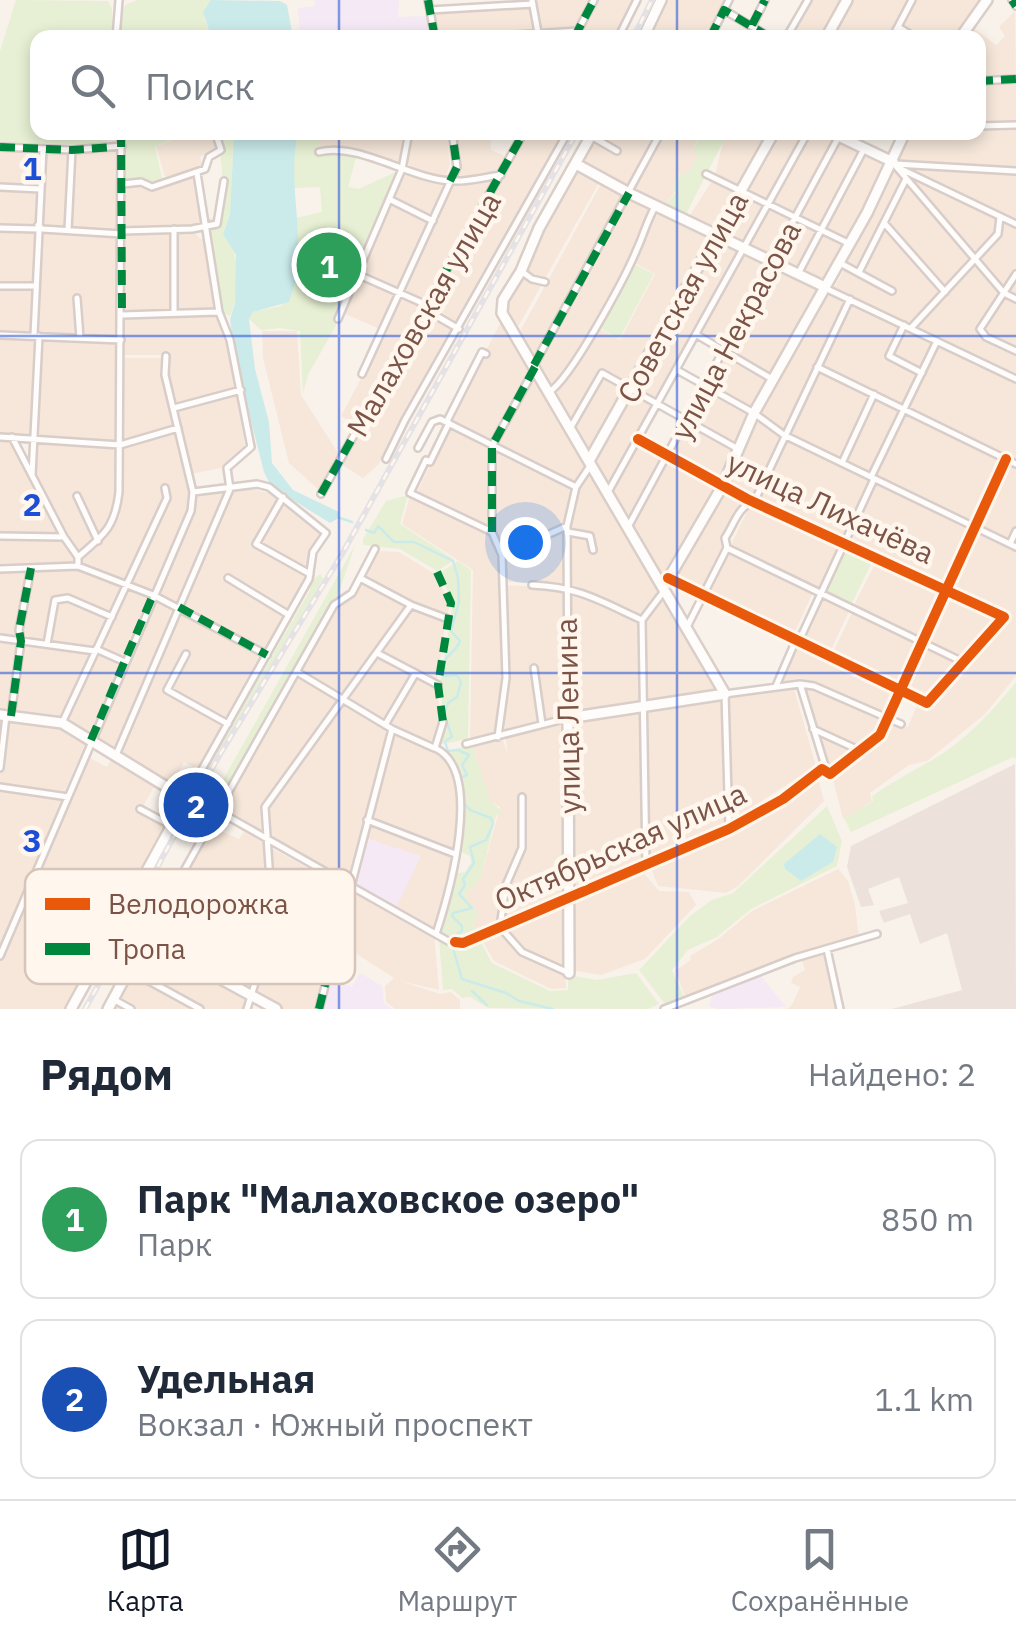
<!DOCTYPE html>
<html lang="ru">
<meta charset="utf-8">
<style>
body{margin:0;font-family:"IBM Plex Sans",sans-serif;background:#f6f6f7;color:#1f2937}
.you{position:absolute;left:525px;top:542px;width:35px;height:35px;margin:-25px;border:8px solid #fff;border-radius:50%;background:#1a73e8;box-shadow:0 0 0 15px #1a73e833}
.badge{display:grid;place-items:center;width:65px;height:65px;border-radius:50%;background:#111827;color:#fff;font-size:32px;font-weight:700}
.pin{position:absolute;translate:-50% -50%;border:5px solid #fff;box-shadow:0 2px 10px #0006}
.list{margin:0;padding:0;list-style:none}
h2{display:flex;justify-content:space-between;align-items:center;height:130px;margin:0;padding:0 40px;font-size:42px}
h2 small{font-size:32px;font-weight:400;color:#747a83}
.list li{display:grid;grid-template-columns:65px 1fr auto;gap:30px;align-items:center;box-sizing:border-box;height:160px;margin:0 20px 20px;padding:0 20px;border:2px solid #e0e1e3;border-radius:20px}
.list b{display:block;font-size:38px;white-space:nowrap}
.list p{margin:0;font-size:32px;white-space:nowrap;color:#747a83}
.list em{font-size:32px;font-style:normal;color:#747a83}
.icon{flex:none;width:55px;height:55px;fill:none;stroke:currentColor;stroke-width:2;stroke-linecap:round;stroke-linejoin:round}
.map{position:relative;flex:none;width:1016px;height:1009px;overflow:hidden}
.search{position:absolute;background:#fff;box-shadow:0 5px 15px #0003;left:30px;right:30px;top:30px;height:110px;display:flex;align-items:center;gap:25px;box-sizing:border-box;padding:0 35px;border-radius:20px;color:#747a83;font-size:38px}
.sheet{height:490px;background:#fff}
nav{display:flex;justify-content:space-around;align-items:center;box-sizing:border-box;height:140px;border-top:2px solid #e0e1e3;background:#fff;font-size:28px;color:#747a83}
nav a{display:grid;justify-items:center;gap:5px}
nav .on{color:#111827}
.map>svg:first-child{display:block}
.residential{fill:#f6e7da}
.industrial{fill:#ece2db}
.education{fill:#f4e9f4}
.green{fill:#e7f0d4}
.water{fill:#cbebeb}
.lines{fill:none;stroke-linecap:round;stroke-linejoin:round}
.stream{stroke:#cbebeb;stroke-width:2.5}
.street-casing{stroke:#d8cdc8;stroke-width:10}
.secondary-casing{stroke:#dacec8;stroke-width:14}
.street{stroke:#fefdfc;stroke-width:5}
.secondary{stroke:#fefdfc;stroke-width:9}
.rail-casing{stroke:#e5e2e5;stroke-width:6}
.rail{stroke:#fff6ed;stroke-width:2.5;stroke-dasharray:8;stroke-linecap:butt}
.quiet{stroke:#00873e;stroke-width:8;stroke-dasharray:15 8;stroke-linecap:butt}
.cycleway-casing{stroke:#fff6ed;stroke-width:16}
.cycleway{stroke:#e8590c;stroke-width:10}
.grid{fill:none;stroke:#1d4ed8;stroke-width:2.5;stroke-opacity:0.55}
.labels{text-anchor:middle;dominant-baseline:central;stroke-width:9;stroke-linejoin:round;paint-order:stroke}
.street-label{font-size:30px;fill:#7b5447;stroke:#fff6ed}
.key{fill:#fff6ed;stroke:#d7c5bb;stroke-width:2.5}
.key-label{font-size:28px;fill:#7b5447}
.grid-label{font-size:32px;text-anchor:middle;font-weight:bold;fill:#1d4ed8;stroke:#fff6ed;stroke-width:9;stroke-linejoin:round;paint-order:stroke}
</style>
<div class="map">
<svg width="1016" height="1009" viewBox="0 0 1016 1009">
<rect width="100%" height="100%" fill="#f9f2eb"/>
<path class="residential" d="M535,0H592L576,29L539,30Z
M595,0H636L617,37L575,38Z
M664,0H728L709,37L646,38Z
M810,0H845L824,37L788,38Z
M851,0H986L959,37L830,38Z
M531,5L536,31L437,37L432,12Z
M1015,11L1016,77L979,79L978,38H963L971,26L996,45L1005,36L999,27Z
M1016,81V123L979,124L978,82Z
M1016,126V169L895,162L909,133L978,132L979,128Z
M210,132L216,148L200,157L203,167L165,177L156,147L188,133Z
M318,133H447L450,164L446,176L421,173L333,148H320Z
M453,133H490L491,150L507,157L500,174L453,179L459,167Z
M524,133H567L378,465L363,478L344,466L343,460L469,232L357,426L341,416L374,354L452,183L497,177Z
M594,133H702L693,148L698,157L688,173H680L673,187L674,193L662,208L578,164Z
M725,133H773L742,189L715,175Z
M777,133H825L836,138L795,214L774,205L849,245L824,287L747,248L764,215L745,247L722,234L744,193L773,204L746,191Z
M840,138L863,150L822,228L798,215Z
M0,148L99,152L121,149L119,231L43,226V187L0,185Z
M864,151L891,163L850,241L823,229Z
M902,165L1016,172V271L1004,291L978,261L1000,235L975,257L904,173Z
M576,167L600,181L515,332L505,312V304L534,243Z
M894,167L903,179L859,270L847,263Z
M403,171L420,178L448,183L382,330L343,313Z
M196,174L203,224L125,228V189Z
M714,178L740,191L716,232L688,218Z
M602,182L626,194L534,362L518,335Z
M907,183L973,259L946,290L887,223Z
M0,189L38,191L36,227L0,226Z
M631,195L654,207L597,319L561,382L551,388L537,366Z
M658,208L714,235L630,386L602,371L571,424L554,393L563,384L596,327L620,340L655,274L633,262Z
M886,228L943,292L911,325L834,288L845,268L892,294L894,290L862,272Z
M0,231H36L33,285L0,284Z
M43,231L119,235V336L37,333Z
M192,231L207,244L216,309H176L175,232Z
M171,232L172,310L124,311L125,234Z
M718,236L743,249L656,401L633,386Z
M746,250L770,263L724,350L699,334Z
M976,262L1002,293L1016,275V376L913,327Z
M772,264L822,288L771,377L727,351Z
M0,287L33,288L32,333L0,332Z
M825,288L849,300L782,432L756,412Z
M850,304L936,341L903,406L818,365Z
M218,313L220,328L228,340L245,447L225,467L191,474L167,375L168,355H124V317Z
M502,320L531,367L491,442L449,420Z
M262,331H297L301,395L340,456L320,491L289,463L263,358Z
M0,336L36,337L33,435L0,433Z
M40,338L119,343V443L35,436Z
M937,344L1016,382V461L907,407Z
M725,352L771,379L753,412L706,385Z
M123,358H163V376L176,428L121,444Z
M818,369L872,395L842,460L787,434Z
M535,372L586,466L572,484L494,446Z
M604,377L627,389L590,457L573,428Z
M705,387L752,413L737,447L688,419Z
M631,391L655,404L608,487L594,462Z
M874,396L902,409L871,474L844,461Z
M904,412L1003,461L972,523L874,477Z
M755,416L781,434L754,499L725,482Z
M687,421L737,449L722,483L669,455Z
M450,425L490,447V530L416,494Z
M177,430L191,492L188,510L152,592L84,566L81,559L106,537L120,516L121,446Z
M786,437L872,480L844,539L759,500Z
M0,438H11L60,534H0Z
M638,440L666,456L628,520L610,491Z
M36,441L118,446L114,510L110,523L102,534L79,554L36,475Z
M494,451L572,489L564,525L504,553L495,532Z
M668,458L720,485L664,582L630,526Z
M1008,464L1016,468V526L1008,541L978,526Z
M590,471L662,592L642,617L567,582L570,517L580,487Z
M875,481L971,529L942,586L848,540Z
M723,486L749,500L702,593L670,578Z
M248,488L269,493L321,534L310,552L307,578L266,651L182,606L232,491Z
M226,491L178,604L157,594L192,511L195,494Z
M410,496L490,534L499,555L505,676L496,733L470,738L473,570L402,524Z
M752,501L840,542L819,589L730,547Z
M565,528L564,584L505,582V557Z
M977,530L1016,549V676L985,714L927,761L909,765L870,793L872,801L843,819L832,776L879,740L888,725L908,727L918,703L927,709L1007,617L949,589Z
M0,539H62L75,557V563L0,564Z
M728,550L813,592L793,636L705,594Z
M377,551L399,552L435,574L450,604L447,618L411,604L363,578Z
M876,562L938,594L919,637L854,605Z
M78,568L124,586L111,615L69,597L53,599L45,641L25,638L23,633L33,569Z
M29,570L18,637L0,634V571Z
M361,581L407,605L341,697L300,671L335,606L353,594Z
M505,585L563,588V716L505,729L508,677Z
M128,587L151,596L91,736L65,722Z
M567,589L640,621L641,702L570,715Z
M948,593L1002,617L965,658L926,641Z
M664,595L720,692L646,701L645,620Z
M823,595L850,609L830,652L802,639Z
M154,597L177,608L116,751L94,738Z
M68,599L110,618L94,649L49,642L56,602Z
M413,607L446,619L436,686L442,722L434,747L348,701Z
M180,610L264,655L199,770L184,762L172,784L119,751Z
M853,611L916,643L897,684L832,654Z
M0,639L91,653L61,720L0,712Z
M794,645L894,691L886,713L800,678L778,683Z
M922,646L959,663L927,700L902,689Z
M297,676L338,701L260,805L261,834L221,811Z
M812,688L885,718L879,732L863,748L830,771L803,689Z
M794,689L816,766L732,820L729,697Z
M721,698L725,826L649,858L646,708Z
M344,705L389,728L348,883L269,837V808Z
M641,708L643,860L571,889V721Z
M0,718L60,729L86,742L63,795L0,786Z
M563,723V895L502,922L508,886L523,848V798L521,843L506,879L498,926L477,934L464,897L481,877L500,807L490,802L472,745L502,737L507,753L506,736Z
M393,732L439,752L453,768L461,816L454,852L370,819Z
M86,756L107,767L112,758L156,783L141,810L168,825L116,917L37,873Z
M817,775L824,801L737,887L726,893L658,886L651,868L728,833Z
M0,788L63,797L0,950Z
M370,822L454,855L451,882L442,900L436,932L395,910L406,882L375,841L365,838Z
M210,826L239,839L244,832L264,843L270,921L187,875Z
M271,848L347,889L331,952L275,921Z
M838,869L848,881L855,905L859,937L815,948L685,996L675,971L691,960L690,956L717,940L752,911Z
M642,871L659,891L689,892L696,905L645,959L601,975L570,970V900Z
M185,878L270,925L249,992L151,936Z
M35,879L114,923L67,1009H0V959Z
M351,891L434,935L439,990L400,981L440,994L451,992L460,1000V1009H395L386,1002L385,986L394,978L338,942Z
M566,899L567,969L522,951L503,928Z
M275,928L332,956L318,1009H281L255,995Z
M499,930L521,954L565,974L566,988L551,989L494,961L481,938Z
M825,952L838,1009H787L792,1005L800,987L791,983L793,977L805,970L802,960Z
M173,955L248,998L244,1009H110L130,973L155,986Z"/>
<path class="industrial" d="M1015,764L1016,1009H892L962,990L947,933L920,944L910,914L884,923L879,911L908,903L899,877L868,889L874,905L861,907L847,867L851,846Z"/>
<path class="education" d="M315,0H399L398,17L428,16L432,37H300L298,8L315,6Z
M365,838L421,856L395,910L352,887Z
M360,973L382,986L384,1003L392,1009H321L329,978L352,987Z
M761,976L786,1007L718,1009L709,1006L712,996Z"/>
<path class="green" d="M16,0L108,1L112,9L113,37L38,38V132L117,133V137L97,145L0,142V51Z
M138,0H211L204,17L211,37L119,38L120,12L127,4Z
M124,133H185L155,147L163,182L153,185L125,182Z
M213,133H234L230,214L223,233C242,254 240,292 230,316L219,312L220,290L206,220L220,215C223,186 225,160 213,133Z
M298,133H318L320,152L356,158L348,187L359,189L402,169L343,313L308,375L303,394L300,331L280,328L261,330L249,319L253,312L281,306L291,295L296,218L322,212L320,187L293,188L294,146Z
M703,133H724V140L684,218L662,208L675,193L673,187L681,173H688L698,157L693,149Z
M632,263L654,274L619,339L597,326Z
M408,495L400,524L455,560L437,571L400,549L363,545V539L386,501Z
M355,545L337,598L217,809L209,805Z
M846,545L874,558L852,603L825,590Z
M458,561L471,570L468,739L437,745L444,721L440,685L453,602L439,573Z
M321,574L323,579L208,772L206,770L310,590L311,580Z
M1016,682V759L1013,757L851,832L844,818L873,801L872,796C892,782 913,771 934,759C966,740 993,710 1016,682Z
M472,745L490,801L502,811L496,816L481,877L465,896L479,914L473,922L477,934C465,939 450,944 439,934L457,873L465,872L471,863L470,856L459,851C467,820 465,776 444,751Z
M827,806L842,841L837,866L751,909L717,937L688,950L672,970L684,996L665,1004L639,970L691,915L712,900L733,893Z
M439,939L463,945L479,939L492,963L550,991L568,990V975L597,980L636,973L659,1004L648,1009L488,1008L470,997L462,998L452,989L443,990Z"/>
<path class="water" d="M211,0L280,1L287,5L293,37H211L203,12Z
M234,133H298C285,186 311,248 289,302L253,312L249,319L255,369L269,422L272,463L293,490L339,512V518L330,523L288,497L270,484L264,472L236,362L230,319L235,303L236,255L223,234L230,214Z
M820,834L837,847L833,862L801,881L785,869L784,864Z"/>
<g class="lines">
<path class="stream" d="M340,518L352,522
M366,530L374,533L378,526L394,542H414L453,561L458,578L459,602L451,631L460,641C454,657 441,652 444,676L457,675L461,682L457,697L448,703L444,714L452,737L445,741L448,751L458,750L469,755L462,765L467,775L460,778L461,786
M464,803L470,810L491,818L493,824L486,840L470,847L474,863L463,879L465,885L459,894L472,908L453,913L452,916L462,926V931L450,938L462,979L506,993L519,1001L553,1009
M472,991L487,1005"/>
<g class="street-casing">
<path id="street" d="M428,0L435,38
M532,0L539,38
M1012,0L1016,6
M430,10L533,4
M724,10L771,38
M753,24L765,0
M898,27L916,38
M116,38L119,0
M470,38L578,31
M574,38L594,0
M618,38L637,0
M710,38L729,0
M786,38L808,0
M892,38L912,0
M978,81L1016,79
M978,126L1016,125
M591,136L617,151
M0,147L72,150L122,146
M319,152C360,142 411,180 453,181C468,182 485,177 501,175
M894,164L1004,293L1016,299
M895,164L1016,171
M901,169L1016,224
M706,174L850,244
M123,184L141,182L152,187L205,169L209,157L221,150L215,132
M0,187L40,189
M391,200L433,221
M885,224L945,292
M38,225L42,229L122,234
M0,228L37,229
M174,229V313
M68,230L72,150
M122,231L192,229L217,224L224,181
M840,263L892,291
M521,271L532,279L545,282
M799,272L864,149
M859,272L906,179
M1016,274L980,329L986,337L1016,351
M359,275L420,302L426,310L459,329
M0,286H36
M825,288L1016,379
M77,298L80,338
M122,315L218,312
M338,319L402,169L409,132
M904,325L889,356L922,373
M911,328L998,234L1000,217
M0,335L121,340
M34,335L43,149
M697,335L772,379
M534,365L661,132
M817,367L1016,464
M677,370L754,413L784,435L1016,547
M362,374L457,167L452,132
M549,392C571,379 626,276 637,249C644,234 647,220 656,205
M174,408L241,390
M447,421L482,352L486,354
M449,423L430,462L426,460L410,493L492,532
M571,427L602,373L738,449
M0,437L120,445L178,428
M12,437L64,537L78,557
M638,439L747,499L1004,617L927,703L668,578
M418,448L432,422L440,419L576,487
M386,459L405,420L568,132
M842,463L874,394
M32,475L39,336
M608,492L808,132
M321,494L524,132
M77,496L98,541
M283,497L256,544L310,574
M628,527L838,138
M568,532L590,536L593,550
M0,536L64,537
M527,544L567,526
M1010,544L1016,531
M727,548L963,662
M78,566V557C104,535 115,527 119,492L121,132
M0,569L78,566L153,595L267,655
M228,578L289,615
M360,578L411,605L448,619
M532,585C580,587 600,601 642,620
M687,627L727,548L725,538C735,523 737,508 755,500L850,299
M0,638L95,651
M799,641L874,479L871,477L937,341
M47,644L55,600L68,598L112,617
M96,649L125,662
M377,653L438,685
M186,654L167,690L228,724
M534,668L542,724
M297,672L392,729L434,748
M800,684L826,769
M776,686L796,640
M11,716L21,641L19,630L31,568
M62,723L167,498L165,488
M385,725L414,676
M813,729L863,752
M498,737L506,678L502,555L492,532V446L534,370
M466,744L568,718L567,526L576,487L590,466
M116,755L230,489L227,468L251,447L230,340L219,312L197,173
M0,768L6,716
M0,787L68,797
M522,797V848L506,885L500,927L522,952L569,973
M183,803L309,579L313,552L326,533L269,487L257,484L193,492
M140,809L172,826
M218,811L448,941
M367,820L455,854
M729,829L725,694L800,684L814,686L901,724
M646,865L642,620L664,591
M35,875L119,922
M183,875L332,956
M436,934C449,894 485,771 435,748L443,722
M146,938L334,605L352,593L375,549
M455,942L463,943L729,829L783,799L822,769L830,774L880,735L1006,459
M827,949L840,1009
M0,956L191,511L193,492L165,375L166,356
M129,970L200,1009
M113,999L131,1009
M247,1009L273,925L265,807L411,605
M319,1009L392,729
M664,1009L795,958L877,934"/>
</g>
<g class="secondary-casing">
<path id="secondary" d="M643,38L661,0
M826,38L847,0
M960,38L987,0
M830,132L893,162
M576,164L629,193L825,287
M589,461L774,132
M663,588L723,485L754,413L867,213L905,132
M0,715L62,723L170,789L181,803L177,816L71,1009
M569,973L568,718L725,694L502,313L503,300L521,271L539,228L593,132
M108,1009L146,938L276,1009"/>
</g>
<use href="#street" class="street"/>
<use href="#secondary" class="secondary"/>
<g class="rail-casing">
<path id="rail" d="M633,38L652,0
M85,1009L121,944L162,858L219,756L342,554L577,132"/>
</g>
<use href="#rail" class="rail"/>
<path class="quiet" d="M428,0L435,38
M1012,0L1016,6
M752,25L765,0
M574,38L594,0
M710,38L724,10L771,38
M978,81L1016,79
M121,132L122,315
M0,147L72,150L113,147
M450,181L457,167L452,132
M534,365L629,193
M321,494L524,132
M492,532V446L535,367
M437,572L451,603L438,685L443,722
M179,607L267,655
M11,716L21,641L19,630L31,568
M91,740L153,595
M319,1009L349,888"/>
<g class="cycleway-casing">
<path id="cycleway" d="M638,439L747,499L1004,617L927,703L668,578
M455,942L463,943L729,829L783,799L822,769L830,774L880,735L1006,459"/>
</g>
<use href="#cycleway" class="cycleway"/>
</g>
<path class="grid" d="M339,0V38M677,0V38M339,132V1009M677,132V1009M0,336H1016M0,673H1016"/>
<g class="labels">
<g class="street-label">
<text transform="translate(682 297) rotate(-61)">Советская улица</text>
<text transform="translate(423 314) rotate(-60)">Малаховская улица</text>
<text transform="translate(735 330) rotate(-62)">улица Некрасова</text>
<text transform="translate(831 507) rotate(25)">улица Лихачёва</text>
<text transform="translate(567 716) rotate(-91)">улица Ленина</text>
<text transform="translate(620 846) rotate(-24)">Октябрьская улица</text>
</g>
</g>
<rect x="25" y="869" width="330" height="115" rx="15" class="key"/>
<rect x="45" y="898" width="45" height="12" fill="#e8590c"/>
<rect x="45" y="943" width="45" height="12" fill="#00873e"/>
<g class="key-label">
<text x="108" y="914">Велодорожка</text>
<text x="108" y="959">Тропа</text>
</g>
<g class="grid-label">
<text x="32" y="180">1</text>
<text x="32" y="516">2</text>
<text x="32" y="852">3</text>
</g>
</svg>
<div class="you"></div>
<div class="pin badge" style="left:329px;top:265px;background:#2e9e5b">1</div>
<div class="pin badge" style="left:196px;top:805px;background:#1a4fb4">2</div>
<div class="search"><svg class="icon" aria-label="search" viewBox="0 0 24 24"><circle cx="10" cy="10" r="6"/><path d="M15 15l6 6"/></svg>Поиск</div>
</div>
<section class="sheet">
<h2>Рядом<small>Найдено: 2</small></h2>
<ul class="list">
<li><span class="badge" style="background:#2e9e5b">1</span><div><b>Парк &quot;Малаховское озеро&quot;</b><p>Парк</p></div><em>850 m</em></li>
<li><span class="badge" style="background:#1a4fb4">2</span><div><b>Удельная</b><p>Вокзал · Южный проспект</p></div><em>1.1 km</em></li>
</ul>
</section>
<nav>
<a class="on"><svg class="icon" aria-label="map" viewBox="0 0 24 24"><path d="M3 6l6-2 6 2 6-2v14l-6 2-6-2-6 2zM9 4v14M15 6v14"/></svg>Карта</a>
<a><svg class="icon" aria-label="directions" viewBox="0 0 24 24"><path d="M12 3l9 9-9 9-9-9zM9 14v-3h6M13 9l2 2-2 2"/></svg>Маршрут</a>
<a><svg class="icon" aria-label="saved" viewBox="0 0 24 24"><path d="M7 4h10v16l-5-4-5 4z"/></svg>Сохранённые</a>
</nav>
